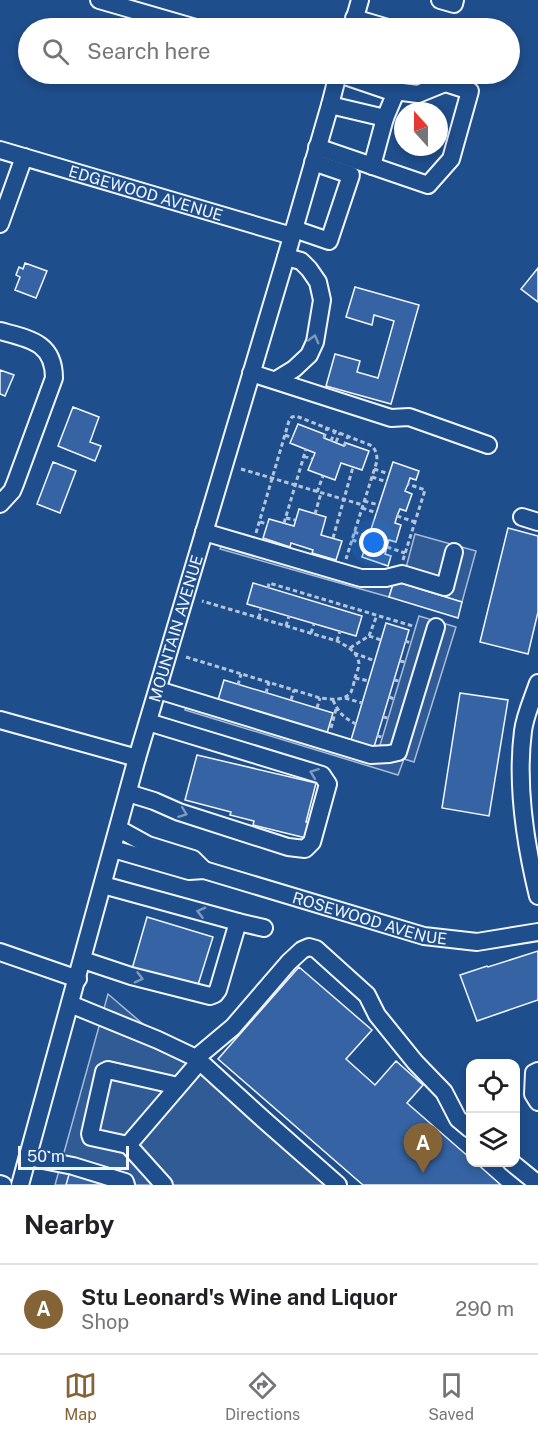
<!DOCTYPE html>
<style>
body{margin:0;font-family:"Public Sans",sans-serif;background:#f2f2f2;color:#202124}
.controls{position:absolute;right:18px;bottom:18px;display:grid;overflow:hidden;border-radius:12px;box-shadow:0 3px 9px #0003}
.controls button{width:54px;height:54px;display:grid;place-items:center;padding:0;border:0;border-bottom:2px solid #e0e0e0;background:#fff;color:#202124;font:30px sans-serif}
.compass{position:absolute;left:394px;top:102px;width:54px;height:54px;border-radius:50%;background:#fff;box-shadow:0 3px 9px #0003;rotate:339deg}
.scale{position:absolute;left:18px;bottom:15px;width:111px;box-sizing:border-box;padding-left:6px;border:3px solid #f2f6ff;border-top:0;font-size:16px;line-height:21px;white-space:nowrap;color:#f2f6ff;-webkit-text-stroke:4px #1f4e8c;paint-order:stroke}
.you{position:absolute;left:374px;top:543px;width:21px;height:21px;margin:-15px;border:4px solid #fff;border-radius:50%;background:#1a73e8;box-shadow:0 0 0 9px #1a73e833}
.badge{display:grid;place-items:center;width:39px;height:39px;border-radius:50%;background:#846436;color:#fff;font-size:20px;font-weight:700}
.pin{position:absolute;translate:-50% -50px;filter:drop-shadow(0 2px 3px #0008)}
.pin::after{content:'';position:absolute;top:32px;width:21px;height:18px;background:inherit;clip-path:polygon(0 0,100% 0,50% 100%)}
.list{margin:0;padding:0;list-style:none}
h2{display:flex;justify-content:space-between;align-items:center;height:78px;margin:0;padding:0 24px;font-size:26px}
h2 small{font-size:20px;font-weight:400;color:#757577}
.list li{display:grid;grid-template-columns:39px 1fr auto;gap:18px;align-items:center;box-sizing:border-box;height:90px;padding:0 24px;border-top:2px solid #e0e0e0}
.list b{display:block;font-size:22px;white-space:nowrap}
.list p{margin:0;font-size:20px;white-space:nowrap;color:#757577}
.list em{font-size:20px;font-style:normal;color:#757577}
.icon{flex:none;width:33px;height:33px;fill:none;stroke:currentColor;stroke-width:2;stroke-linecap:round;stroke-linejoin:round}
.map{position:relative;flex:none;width:538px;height:1185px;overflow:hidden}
.search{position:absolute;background:#fff;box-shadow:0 3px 9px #0003;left:18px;right:18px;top:18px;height:66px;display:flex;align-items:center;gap:15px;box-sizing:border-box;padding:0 21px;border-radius:33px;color:#757577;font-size:22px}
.sheet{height:168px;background:#fff}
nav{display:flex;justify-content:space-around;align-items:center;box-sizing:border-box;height:84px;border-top:2px solid #e0e0e0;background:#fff;font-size:16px;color:#757577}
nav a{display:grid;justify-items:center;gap:3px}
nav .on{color:#846436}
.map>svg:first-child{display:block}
.parking{fill:#305b95;stroke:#a8bbd7;stroke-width:1.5}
.building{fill:#3563a3;stroke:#f2f6ff;stroke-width:1.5}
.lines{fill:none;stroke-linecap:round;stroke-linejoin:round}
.minor-casing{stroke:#f2f6ff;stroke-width:20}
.path{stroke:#b3c4dc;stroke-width:3;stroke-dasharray:4.5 3;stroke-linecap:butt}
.minor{stroke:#1f4e8c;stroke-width:16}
.oneway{stroke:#7e9ac0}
.labels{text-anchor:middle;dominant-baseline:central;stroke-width:4.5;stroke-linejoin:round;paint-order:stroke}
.street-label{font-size:16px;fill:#f2f6ff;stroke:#1f4e8c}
</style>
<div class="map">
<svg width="538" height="1185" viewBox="0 0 538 1185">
<rect width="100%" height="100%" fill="#1f4e8c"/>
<path class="parking" d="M415,534L476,551L462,602L394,581L389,597L220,549L224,538L361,578L402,574L407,564Z
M419,616L456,627L414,762L404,759L398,775L185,710L189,699L377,755Z
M108,994L330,1185H55Z"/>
<path class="building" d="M372,74H410L406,88L370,78Z
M25,263L47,271L36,298L15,290L20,277L16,275L19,267L23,269Z
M538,268V302L521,289Z
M355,287L419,305L391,404L326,386L335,354L360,361L357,372L378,378L394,321L374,315L372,325L346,317Z
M0,370L14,375L5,396L0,394Z
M73,407L99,417L90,442L101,446L95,461L58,446Z
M298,424L324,434V438L344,446L346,443L369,451L362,470L341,463L335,480L308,470L315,453L290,443Z
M53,462L76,471L60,513L37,504Z
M393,462L419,471L416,480L410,478L408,484L405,491L412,494L406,511L400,509L397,516L395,523L401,525L396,542L389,540L385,554L391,556L388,566L362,557Z
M299,509L326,517L321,535L342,541L336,560L312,553L313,550L291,543L290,547L263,538L269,519L294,526Z
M508,528L538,536V612L528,654L480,642Z
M394,581L462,602L458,618L389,597Z
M253,583L362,616L356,636L247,604Z
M386,623L409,630L374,747L351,740Z
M224,680L333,713L327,733L218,700Z
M460,693L508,700L489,816L442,808Z
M197,755L316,783L306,822L310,823L306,838L253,825L254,821L230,815L231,812L185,800Z
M147,917L213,937L197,988L132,969Z
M538,951V1000L477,1021L460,975L487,966L488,967Z
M299,967L372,1030L346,1059L375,1085L396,1061L423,1085L407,1103L470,1158V1162H475L501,1185H363L218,1059Z
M70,1171L108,1185H66Z"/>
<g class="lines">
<g class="minor-casing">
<g id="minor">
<path d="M99,0L196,28"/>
<path d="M440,0L454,4L455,0"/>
<path d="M354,18L388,28"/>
<path d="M352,28L360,0"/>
<path d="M339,74L386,90L418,94L445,83"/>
<path d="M330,105L385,118L396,92"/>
<path d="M317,147L428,185L451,159L470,91L445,83L448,74"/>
<path id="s1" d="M0,150L292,236"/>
<path d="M372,166L385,118"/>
<path d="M0,224L24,157"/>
<path d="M294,229L329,241L351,175L313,162"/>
<path d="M0,331C29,339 54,342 54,378L15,484L12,491L0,504"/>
<path d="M251,373L391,418L409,417L488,445"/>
<path d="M276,380L294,369L309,355L315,342L322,300L318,282L309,269L301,261L286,257"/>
<path d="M522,517L538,522"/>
<path d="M204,532L361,578H386L402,574L445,587L454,552"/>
<path d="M538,683C533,698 525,715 523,731C516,786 525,843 538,896"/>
<path d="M158,690L371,755L389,754L398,752L436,627"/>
<path d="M0,720L137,758"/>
<path d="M128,793L154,801L179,812L288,847L305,849L312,842L328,784L322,775L148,722"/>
<path d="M119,829L148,845L193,859L204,870"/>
<path id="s2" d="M113,849L189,871L204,870L424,936L477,942L538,932"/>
<path d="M238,922L264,928"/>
<path d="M0,952L78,979"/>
<path d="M83,960L131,976L210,996L215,994L218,990L238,922L103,885"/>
<path d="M70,1004L158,1040L196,1058L263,1119L338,1185"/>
<path d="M196,1058L233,1027L289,962L302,950L309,947L316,949L367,995L377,1015L415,1062L444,1092L458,1119L470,1129"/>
<path d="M538,1071L534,1073L533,1094L538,1102"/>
<path d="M128,1145L91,1137L90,1134L104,1072L108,1070L178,1086"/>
<path d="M28,1157L73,1166L125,1182L126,1185"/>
<path d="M511,1162L538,1184"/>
<path d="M0,1184L3,1185"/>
<path id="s3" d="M20,1185L137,758L286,257L330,105L338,74"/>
<path d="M164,1185L128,1145L200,1061"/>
</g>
</g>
<path class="path" d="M285,435L293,438
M324,438L327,428
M331,441L335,431
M336,442L340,433
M344,446L348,436
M304,456L312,459
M241,469L363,505
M374,469L389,474
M372,477L387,482
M317,492L323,476
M364,501L379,505
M362,508L377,513
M315,514L321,493
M397,516L415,522
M286,518L295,520
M260,522L268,524
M284,523L306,449
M354,532L369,537
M256,533L289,421L292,417L296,416L370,445C376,449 377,454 377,461L346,559
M333,538L353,467
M352,540L366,544
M387,547L405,553
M403,560L425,490L408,484
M268,588L269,583L416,627
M259,618L261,608
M286,626L289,616
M311,633L314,624
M369,636L381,640
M337,641L340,631
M405,641L411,643
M350,648L369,636L377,615
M354,653L375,661
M186,657L320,698C330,699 344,702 351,692C353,688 354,682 355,678C356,674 359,668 359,664C358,652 347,646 337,641L202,601
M400,661L405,662
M355,678L369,681
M394,680L399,681
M238,685L241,674
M266,693L269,682
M389,697L394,699
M345,698L362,703
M291,700L294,690
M333,700C338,712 344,718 356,724
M317,708L320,698
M383,717L388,718
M331,728L336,709
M377,736L382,737"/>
<use href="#minor" class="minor"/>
</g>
<defs><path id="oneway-chevron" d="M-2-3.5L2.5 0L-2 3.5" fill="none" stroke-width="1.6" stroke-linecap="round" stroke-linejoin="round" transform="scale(1.5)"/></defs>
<g class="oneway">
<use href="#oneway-chevron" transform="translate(314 339) rotate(-75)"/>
<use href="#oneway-chevron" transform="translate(314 773) rotate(-159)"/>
<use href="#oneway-chevron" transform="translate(183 813) rotate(21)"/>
<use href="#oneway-chevron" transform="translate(201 912) rotate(-165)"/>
<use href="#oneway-chevron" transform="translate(139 978) rotate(15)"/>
</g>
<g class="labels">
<g class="street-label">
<text stroke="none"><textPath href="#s1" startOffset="152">EDGEWOOD AVENUE</textPath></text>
<text stroke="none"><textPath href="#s3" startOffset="578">MOUNTAIN AVENUE</textPath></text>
<text stroke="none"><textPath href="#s2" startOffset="267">ROSEWOOD AVENUE</textPath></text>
</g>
</g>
</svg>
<div class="controls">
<button><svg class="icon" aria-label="locate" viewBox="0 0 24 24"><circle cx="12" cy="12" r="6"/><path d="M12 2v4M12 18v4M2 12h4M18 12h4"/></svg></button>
<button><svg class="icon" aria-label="layers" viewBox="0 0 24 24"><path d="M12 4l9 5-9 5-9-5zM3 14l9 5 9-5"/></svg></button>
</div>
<svg class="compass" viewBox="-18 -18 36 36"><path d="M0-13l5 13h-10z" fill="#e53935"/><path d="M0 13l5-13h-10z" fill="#757577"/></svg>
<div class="scale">50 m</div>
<div class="you"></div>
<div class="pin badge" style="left:423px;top:1173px">A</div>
<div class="search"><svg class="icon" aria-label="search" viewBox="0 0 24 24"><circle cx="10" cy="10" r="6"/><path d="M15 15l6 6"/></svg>Search here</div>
</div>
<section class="sheet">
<h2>Nearby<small></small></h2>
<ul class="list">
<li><span class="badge">A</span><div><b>Stu Leonard's Wine and Liquor</b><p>Shop</p></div><em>290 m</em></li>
</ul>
</section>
<nav>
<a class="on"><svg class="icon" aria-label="map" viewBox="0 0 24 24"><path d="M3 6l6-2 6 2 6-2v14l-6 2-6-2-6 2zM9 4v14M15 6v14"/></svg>Map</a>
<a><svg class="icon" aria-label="directions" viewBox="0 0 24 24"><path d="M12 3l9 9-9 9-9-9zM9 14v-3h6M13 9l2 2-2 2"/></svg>Directions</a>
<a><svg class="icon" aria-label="saved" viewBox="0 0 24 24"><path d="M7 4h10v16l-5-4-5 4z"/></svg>Saved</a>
</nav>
